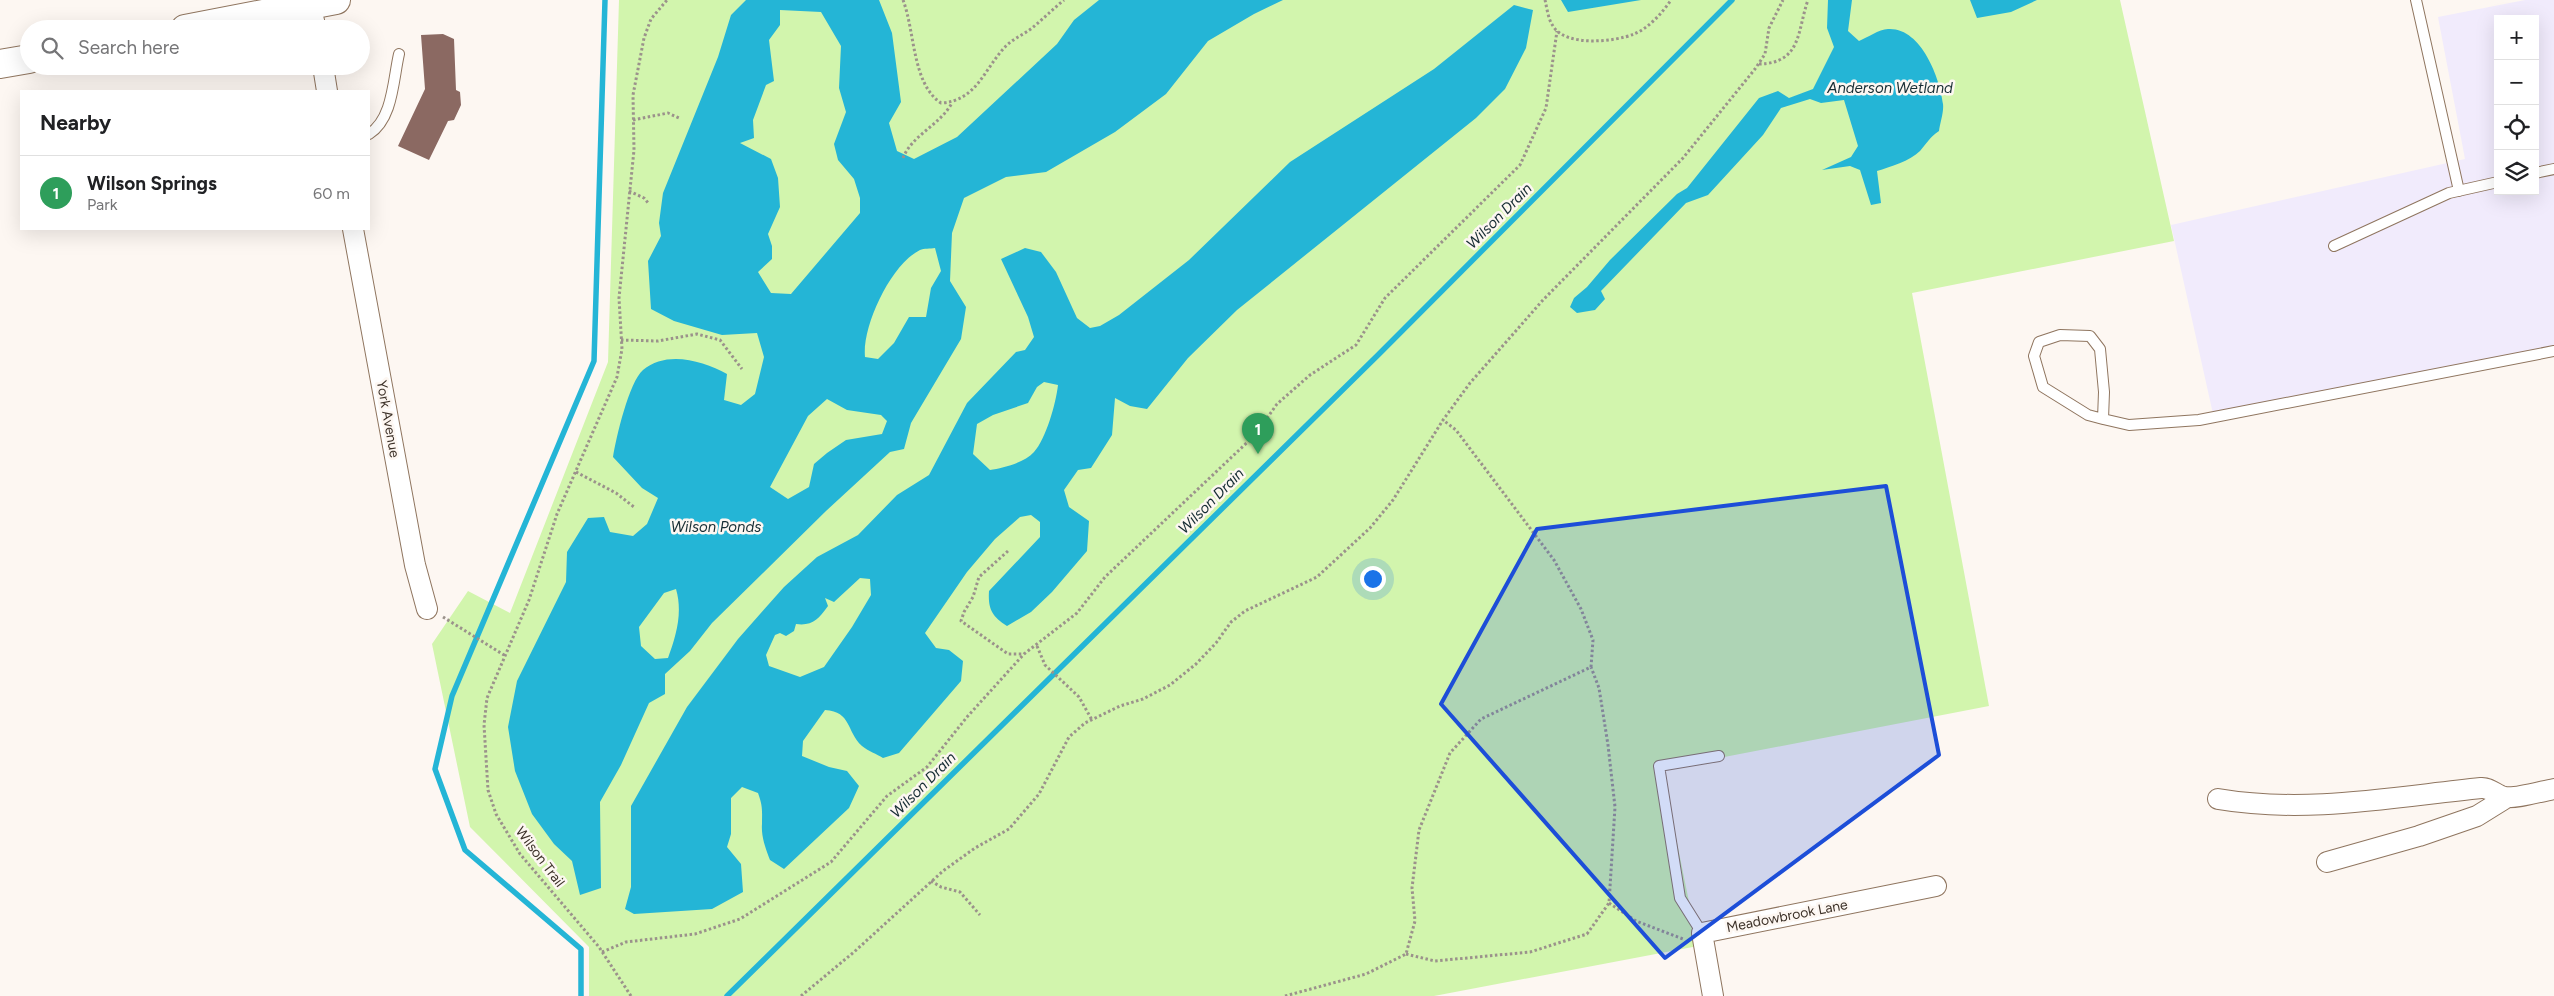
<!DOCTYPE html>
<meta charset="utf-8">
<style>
body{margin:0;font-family:Figtree,sans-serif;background:#f2f2f2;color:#202124}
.controls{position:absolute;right:15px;top:15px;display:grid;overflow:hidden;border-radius:0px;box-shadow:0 5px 20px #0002}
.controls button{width:45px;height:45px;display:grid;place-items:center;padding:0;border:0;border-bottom:1px solid #e0e0e0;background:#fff;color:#202124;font:25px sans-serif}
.you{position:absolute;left:1372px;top:578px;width:18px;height:18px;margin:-12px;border:4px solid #fff;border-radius:50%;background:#1a73e8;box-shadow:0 0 0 8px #1a73e833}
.badge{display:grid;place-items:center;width:32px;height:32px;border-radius:50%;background:#2563eb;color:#fff;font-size:16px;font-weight:700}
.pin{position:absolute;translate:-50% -41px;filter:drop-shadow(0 1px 2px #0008)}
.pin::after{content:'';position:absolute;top:26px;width:18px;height:15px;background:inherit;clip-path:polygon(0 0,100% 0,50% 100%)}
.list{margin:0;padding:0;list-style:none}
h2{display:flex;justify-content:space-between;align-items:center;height:65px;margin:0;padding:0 20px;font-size:21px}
h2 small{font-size:16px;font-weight:400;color:#757577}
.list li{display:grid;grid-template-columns:32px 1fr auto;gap:15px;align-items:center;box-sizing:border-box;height:75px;padding:0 20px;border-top:1px solid #e0e0e0}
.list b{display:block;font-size:19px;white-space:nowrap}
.list p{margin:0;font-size:16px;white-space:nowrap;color:#757577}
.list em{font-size:16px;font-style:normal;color:#757577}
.icon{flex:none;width:28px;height:28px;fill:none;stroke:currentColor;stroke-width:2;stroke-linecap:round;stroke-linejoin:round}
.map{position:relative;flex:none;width:2554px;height:996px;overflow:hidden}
.search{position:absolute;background:#fff;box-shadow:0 5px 20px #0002;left:20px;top:20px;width:350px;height:55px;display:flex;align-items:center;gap:12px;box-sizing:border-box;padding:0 18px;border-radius:28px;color:#757577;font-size:19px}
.panel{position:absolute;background:#fff;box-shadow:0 5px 20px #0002;left:20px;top:90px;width:350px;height:140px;border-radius:0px}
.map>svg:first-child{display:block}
.commercial{fill:#f1ebfc;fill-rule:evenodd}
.green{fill:#d2f5ad}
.water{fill:#24b5d6;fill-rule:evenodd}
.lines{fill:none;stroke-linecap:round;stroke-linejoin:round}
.stream{stroke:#24b5d6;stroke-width:5.5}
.building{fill:#8b6962}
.lane-casing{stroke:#8f755f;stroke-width:12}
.street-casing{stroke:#8f755f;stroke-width:22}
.secondary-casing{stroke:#8f755f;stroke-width:30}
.path{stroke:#9b928b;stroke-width:3;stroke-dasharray:2.5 2.5;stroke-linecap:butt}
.lane{stroke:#fff;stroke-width:10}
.street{stroke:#fff;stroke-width:20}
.secondary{stroke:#fff;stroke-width:28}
.marked{fill:#1d4ed8;fill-opacity:0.2;stroke:#1d4ed8;stroke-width:4;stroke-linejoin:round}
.labels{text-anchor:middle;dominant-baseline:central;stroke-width:5;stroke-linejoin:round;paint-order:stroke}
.street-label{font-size:14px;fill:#3d3229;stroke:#fdf7f2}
.water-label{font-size:15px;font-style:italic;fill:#172d34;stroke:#fdf7f2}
</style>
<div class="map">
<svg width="2554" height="996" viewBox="0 0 2554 996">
<rect width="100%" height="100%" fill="#fdf7f2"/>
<path class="commercial" d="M2525,0H2554V347L2213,414L2171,225L2465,159L2438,17ZM2498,19H2535V191H2498Z"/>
<path class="green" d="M619,0H2120L2174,241L1912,293L1989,706L1662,769L1698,946L1434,996H589V947L470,827L432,644L468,591L510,613L608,362Z"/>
<path class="water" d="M746,0H879L892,33L901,102L889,123L897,151L914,159L957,137L1057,44L1074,20L1099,0H1283L1254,14L1208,41L1166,94L1115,132L1046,172L1006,177L964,198L952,233L950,281L966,307L961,339L911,423L904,449L890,452L826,511L712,623L690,651L665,674V694L649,703L621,765L600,802L601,888L580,895L572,861L554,844L532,814L515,771L508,727L517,681L566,582L567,552L588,518L604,517L610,532L633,536L647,524L658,498L642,488L613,457C616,438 629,382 643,370C667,350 703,361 727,374L724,400L741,405L755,394L764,357L757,333L722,335L674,321L651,309L648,261L661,236L659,223L663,193L718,57L731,15ZM780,10L821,12L841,46L839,88L846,112L834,144L838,160L854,179L860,198V213L791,294L771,293L758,272L772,259V246L768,234L780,207L778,178L771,159L740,143L754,138L753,120L766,85L774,81L769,40L780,25ZM935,248L941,271L931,288L926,317H909L894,343L878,359L865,357C862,326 891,264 920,250C924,248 930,249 935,248ZM827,399L847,410L881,415L887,421L882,434L846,440L827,453L814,464L809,487L788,499L770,487L808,416ZM676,589C683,613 676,636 668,658L655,659L641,646L639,627L664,593Z
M1561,0H1641L1568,12Z
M1828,0H1852L1848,31L1859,41C1867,38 1879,29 1888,29C1921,27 1940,78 1943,104C1944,112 1940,123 1939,131C1930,137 1927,143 1920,151C1910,161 1890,167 1877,171L1881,203L1871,205L1860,170L1850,166L1822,170L1851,157L1858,146L1844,100L1821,103L1810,99L1781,108L1763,135L1708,195L1686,203L1601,291L1605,299L1595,310L1577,313L1570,307L1574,298L1587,287L1610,260L1677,194L1687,188L1759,98L1778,91L1789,98L1813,89L1834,47L1827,28Z
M1970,0H2037L2011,12L1977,18Z
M1514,5L1533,10L1526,48L1505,89L1476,118L1237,310L1188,358L1147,409L1130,406L1115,398L1112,435L1091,468L1078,470L1064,490L1069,507L1089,521L1087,551L1052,592L1031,612L1007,626C991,616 988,608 989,591L1040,537V522L1031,515L1020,517L995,539L967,572L925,633L936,648L949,650L963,661L961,681L899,753L883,758C877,754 868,751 862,746C846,731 852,712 825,710L803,741L802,756L829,767L847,771L859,786L849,808L784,869L770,860C766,849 761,837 762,824C762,810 763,807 758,793L742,787L731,798V834L727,847L741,864L743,892L712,909L634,914L625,909L631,887V806L687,707L738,639L784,587L817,557L858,535L897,495L929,475L967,403L1016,352L1025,350L1034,337L1028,317L1001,259L1025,248L1041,252L1056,272L1077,318L1090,328L1100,326L1119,315L1189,260L1290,162L1434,69ZM1044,382L1058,385C1056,403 1046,439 1034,452C1024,463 1003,468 990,470L973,454L977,424L993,415L1028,403L1037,387ZM860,578L870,579L871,595L852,627L824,667L800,677L769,666L766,655L775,635L780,633L786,636L794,631L796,624C812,626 818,620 828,606L825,598L834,602Z"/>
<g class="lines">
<path class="stream" d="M581,996V949L465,850L435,769L452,696L594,361L605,0
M727,996L1378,355L1732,0"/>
</g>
<path class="building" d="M443,34L454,39L456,90L460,92L461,105L454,120L448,121L429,160L398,146L425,89L421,35Z"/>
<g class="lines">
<g class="lane-casing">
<path id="lane" d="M2416,0L2459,191
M369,134C393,119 393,80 399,54
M2535,173L2554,169
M2334,246L2449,193L2498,182
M2060,335L2090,336L2100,349L2104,392L2103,419L2088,415L2043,387L2034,356L2039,342Z
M2103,419L2129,425L2199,420L2554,351
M1702,933L1680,898L1659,766L1719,756"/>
</g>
<g class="street-casing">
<path id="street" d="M309,0L316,29
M323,66L327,91
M353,229L415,565L427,609
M2218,799C2306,814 2393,797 2481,788C2490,787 2497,796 2505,797C2516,799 2542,791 2554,789
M2327,862L2419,836L2477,816L2506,798
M1713,996L1702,933L1936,886"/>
</g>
<g class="secondary-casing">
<path id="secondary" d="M185,29L336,0
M0,64L29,59"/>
</g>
<path class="path" d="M903,0C915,31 912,84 941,103C976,101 984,70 1004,48C1012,39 1023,35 1032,28C1043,19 1053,9 1064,0
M1545,0C1547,8 1548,19 1553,26C1565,47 1615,42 1634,34C1649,28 1662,13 1671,0
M1759,64C1802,63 1797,31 1808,0
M633,120L668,113L679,118
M903,158C912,135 940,125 952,103
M629,191L644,198L649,204
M621,340L658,341L697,334L720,340L742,369
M576,472L616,493L634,507
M1008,551L979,577L973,597L964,612L961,621L1008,654H1023
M443,617L504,655
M1037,646L1045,665L1079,697L1092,720
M931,881L941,887L960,892L980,915
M1609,903L1636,921L1683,939
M602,952L626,942L695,934L740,919L831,862L887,796L927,767L967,717L1024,654L1077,613L1105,577L1255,435L1277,404L1310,375L1356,345L1385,298L1520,165L1546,108L1557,31
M1406,954L1435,961L1530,952L1587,934L1609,903L1615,807L1608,745L1599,688L1591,667
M631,996L599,947L520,854L496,814L488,790L484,725L487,698L529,600L557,514L617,377L622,349L619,298L634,150L633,95L644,38L651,19L667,0
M801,996L854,952L943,871L975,848L1009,829L1039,794L1069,737L1085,723L1120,706L1143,699L1170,685L1196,664L1216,643L1231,622L1245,611L1317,577L1370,528L1393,500L1443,420L1470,383L1543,300L1683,158L1755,69L1765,54L1769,28L1783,0
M1285,996L1366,974L1406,954L1415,921L1412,888L1419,830L1450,753L1481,719L1591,667L1593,640L1581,609L1554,560L1456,430L1443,420"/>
<use href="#lane" class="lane"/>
<use href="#street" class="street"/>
<use href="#secondary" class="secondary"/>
</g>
<path class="marked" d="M1886,486L1939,755L1665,958L1441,704L1537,529Z"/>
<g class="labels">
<g class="street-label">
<text transform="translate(388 419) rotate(80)">York Avenue</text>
<text transform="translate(540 857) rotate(53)">Wilson Trail</text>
<text transform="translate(1787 916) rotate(-11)">Meadowbrook Lane</text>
</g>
<g class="water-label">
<text x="1890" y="88">Anderson Wetland</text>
<text transform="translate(1499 216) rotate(-45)">Wilson Drain</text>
<text transform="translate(1211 501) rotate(-45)">Wilson Drain</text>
<text x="716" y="527">Wilson Ponds</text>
<text transform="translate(923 785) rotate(-45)">Wilson Drain</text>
</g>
</g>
</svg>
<div class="controls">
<button>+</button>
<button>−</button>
<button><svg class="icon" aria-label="locate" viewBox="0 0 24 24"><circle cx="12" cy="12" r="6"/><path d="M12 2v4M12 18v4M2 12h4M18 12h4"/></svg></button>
<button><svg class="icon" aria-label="layers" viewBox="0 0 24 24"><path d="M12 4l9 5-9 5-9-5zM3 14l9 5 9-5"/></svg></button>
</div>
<div class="you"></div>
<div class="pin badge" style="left:1258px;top:454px;background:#2e9e5b">1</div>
<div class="search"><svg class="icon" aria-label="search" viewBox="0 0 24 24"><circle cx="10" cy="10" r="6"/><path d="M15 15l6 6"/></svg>Search here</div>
<section class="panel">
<h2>Nearby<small></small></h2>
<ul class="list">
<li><span class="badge" style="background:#2e9e5b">1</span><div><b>Wilson Springs</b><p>Park</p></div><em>60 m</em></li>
</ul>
</section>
</div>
